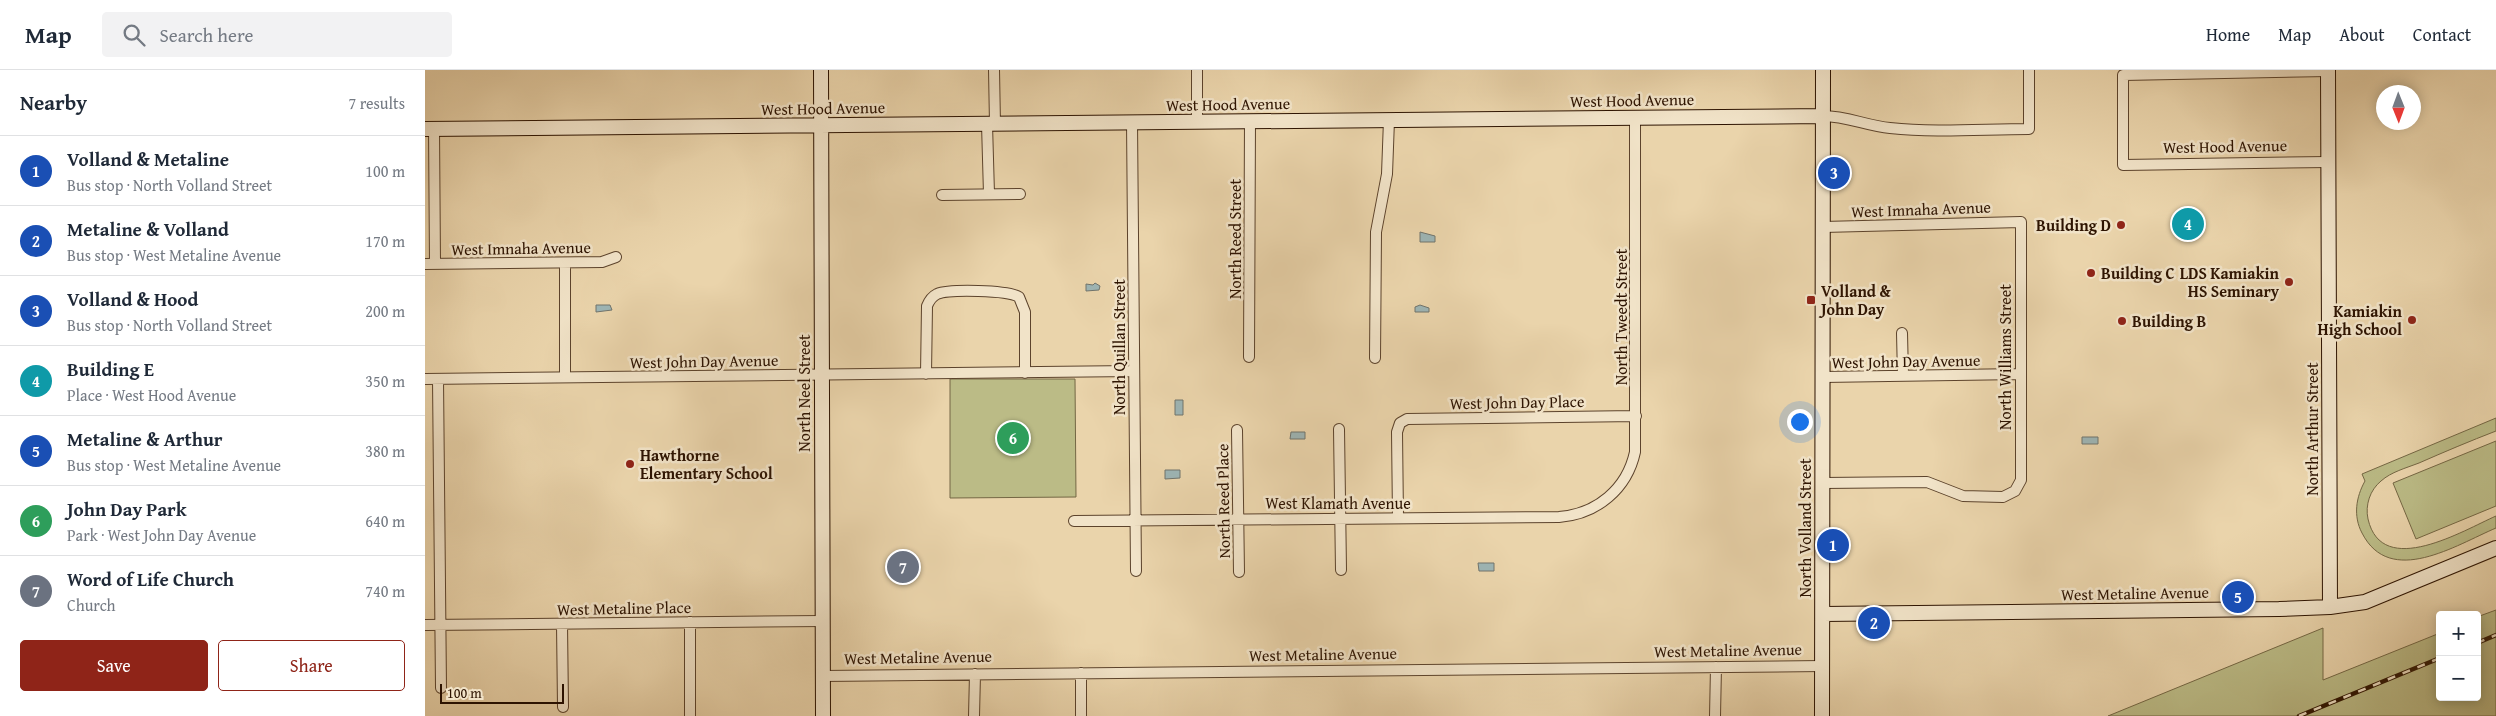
<!DOCTYPE html>
<meta charset="utf-8">
<style>
body{margin:0;font-family:"Gentium Book Plus",serif;background:#f2f2f3;color:#1f2937}
.controls{position:absolute;right:15px;bottom:15px;display:grid;overflow:hidden;border-radius:5px;box-shadow:0 2px 12px #0003}
.controls button{width:45px;height:45px;display:grid;place-items:center;padding:0;border:0;border-bottom:1px solid #e0e1e3;background:#fff;color:#1f2937;font:25px sans-serif}
.compass{position:absolute;left:1951px;top:15px;width:45px;height:45px;border-radius:50%;background:#fff;box-shadow:0 2px 12px #0003;rotate:179deg}
.scale{position:absolute;left:15px;bottom:12px;width:124px;box-sizing:border-box;padding-left:5px;border:2px solid #2d1301;border-top:0;font-size:14px;line-height:18px;white-space:nowrap;color:#2d1301;-webkit-text-stroke:4px #f1e3c8;paint-order:stroke}
.you{position:absolute;left:1374px;top:351px;width:18px;height:18px;margin:-12px;border:4px solid #fff;border-radius:50%;background:#1a73e8;box-shadow:0 0 0 8px #1a73e833}
.badge{display:grid;place-items:center;width:32px;height:32px;border-radius:50%;background:#8f2418;color:#fff;font-size:16px;font-weight:700}
.pin{position:absolute;translate:-50% -50%;border:2px solid #fff;box-shadow:0 1px 5px #0006}
.list{margin:0;padding:0;list-style:none}
h2{display:flex;justify-content:space-between;align-items:center;height:65px;margin:0;padding:0 20px;font-size:21px}
h2 small{font-size:16px;font-weight:400;color:#747a83}
.list li{display:grid;grid-template-columns:32px 1fr auto;gap:15px;align-items:center;box-sizing:border-box;height:70px;padding:0 20px;border-top:1px solid #e0e1e3}
.list b{display:block;font-size:19px;white-space:nowrap}
.list p{margin:0;font-size:16px;white-space:nowrap;color:#747a83}
.list em{font-size:16px;font-style:normal;color:#747a83}
.actions{display:flex;gap:10px;padding:15px 20px}
.actions a{flex:1;padding:11px 0;border:1px solid #8f2418;border-radius:5px;text-align:center;font-size:18px;color:#8f2418}
.actions .main{background:#8f2418;color:#fff}
.icon{flex:none;width:28px;height:28px;fill:none;stroke:currentColor;stroke-width:2;stroke-linecap:round;stroke-linejoin:round}
.map{position:relative;flex:none;width:2071px;height:646px;overflow:hidden}
header{display:flex;align-items:center;gap:30px;box-sizing:border-box;height:70px;padding:0 25px;background:#fff;border-bottom:1px solid #e0e1e3}
header strong{font-size:24px}
nav{display:flex;gap:28px;margin-inline-start:auto;font-size:18px}
.search{width:350px;height:45px;background:#f2f2f3;display:flex;align-items:center;gap:12px;box-sizing:border-box;padding:0 18px;border-radius:5px;color:#747a83;font-size:19px}
main{display:flex}
aside{flex:1;background:#fff}
.map>svg:first-child{display:block}
.green{fill:#bbbb86;stroke:#746744}
.water{fill:#9db5b5;stroke:#70746d}
.lines{fill:none;stroke-linecap:round;stroke-linejoin:round}
.street-casing{stroke:#5c432c;stroke-width:12}
.secondary-casing{stroke:#2d1301;stroke-width:16}
.street{stroke:#f1e3c8;stroke-width:10}
.secondary{stroke:#f1e3c8;stroke-width:14}
.rail-casing{stroke:#2d1301;stroke-width:4.5}
.rail{stroke:#f1e3c8;stroke-width:2.5;stroke-dasharray:8;stroke-linecap:butt}
.poi-dot{fill:#8f2418;stroke:#f1e3c8;stroke-width:2}
.labels{text-anchor:middle;dominant-baseline:central;stroke-width:5;stroke-linejoin:round;paint-order:stroke}
.street-label{font-size:16px;fill:#2d1301;stroke:#f1e3c8}
.poi-label{font-size:16px;font-weight:bold;fill:#2d1301;stroke:#f1e3c8;text-anchor:start}
</style>
<header>
<strong>Map</strong>
<div class="search"><svg class="icon" aria-label="search" viewBox="0 0 24 24"><circle cx="10" cy="10" r="6"/><path d="M15 15l6 6"/></svg>Search here</div>
<nav><a>Home</a><a>Map</a><a>About</a><a>Contact</a></nav>
</header>
<main>
<aside>
<h2>Nearby<small>7 results</small></h2>
<ul class="list">
<li><span class="badge" style="background:#1a4fb4">1</span><div><b>Volland &amp; Metaline</b><p>Bus stop · North Volland Street</p></div><em>100 m</em></li>
<li><span class="badge" style="background:#1a4fb4">2</span><div><b>Metaline &amp; Volland</b><p>Bus stop · West Metaline Avenue</p></div><em>170 m</em></li>
<li><span class="badge" style="background:#1a4fb4">3</span><div><b>Volland &amp; Hood</b><p>Bus stop · North Volland Street</p></div><em>200 m</em></li>
<li><span class="badge" style="background:#0f9aa8">4</span><div><b>Building E</b><p>Place · West Hood Avenue</p></div><em>350 m</em></li>
<li><span class="badge" style="background:#1a4fb4">5</span><div><b>Metaline &amp; Arthur</b><p>Bus stop · West Metaline Avenue</p></div><em>380 m</em></li>
<li><span class="badge" style="background:#2e9e5b">6</span><div><b>John Day Park</b><p>Park · West John Day Avenue</p></div><em>640 m</em></li>
<li><span class="badge" style="background:#6b7280">7</span><div><b>Word of Life Church</b><p>Church</p></div><em>740 m</em></li>
</ul>
<div class="actions"><a class="main">Save</a><a>Share</a></div>
</aside>
<div class="map">
<svg width="2071" height="646" viewBox="0 0 2071 646">
<rect width="100%" height="100%" fill="#ead4ab"/>
<filter id="stains"><feTurbulence type="fractalNoise" baseFrequency=".004" numOctaves="4"/><feColorMatrix values="0 0 0 0 .2 0 0 0 0 .09 0 0 0 0 .02 0 0 0 .5 -.17"/></filter>
<radialGradient id="worn" r=".72"><stop offset=".6" stop-color="#630" stop-opacity="0"/><stop offset="1" stop-color="#630" stop-opacity=".3"/></radialGradient>
<path class="green" d="M525,309H650L651,427L525,428Z
M2071,348V361C2045,371 2019,382 1994,393C1981,398 1966,402 1956,411C1945,420 1940,435 1943,449C1957,510 2039,460 2071,446V458C2031,475 1965,518 1937,463C1928,446 1931,427 1940,411L1937,404Z
M2071,371V436L1991,469L1968,413Z
M2071,540V646H1683L1898,558V610L2015,563V627H2052V547Z"/>
<path class="water" d="M995,162L1010,166V172H995Z
M670,213L675,216L674,220L661,221V214L668,215Z
M171,235H185L187,240L171,242Z
M995,235L1004,238V242H990V237Z
M750,330H758V345H750Z
M866,362H880V369H865Z
M1657,367H1673V374H1657Z
M740,400H755V408L740,409Z
M1053,493H1069V501H1054Z"/>
<g class="lines">
<g class="street-casing">
<path id="street" d="M569,0L570,54
M772,0V52
M1903,1L1698,5V95L1903,92
M1398,46C1422,46 1442,56 1465,58C1511,63 1558,59 1604,59V0
M707,52L711,501
M562,54L564,124
M9,59L10,194
M517,125L595,124
M0,194L177,192L191,187
M1477,263L1478,306
M824,287L825,51
M950,288L951,162L962,104L964,50
M501,304L502,236C504,231 506,227 512,224C524,219 583,220 594,227L600,242V303
M140,307V193
M1398,307L1595,304
M0,309L709,301
M13,309L16,618
M914,359L916,500
M812,360L814,502
M1398,413L1502,412L1538,426L1578,427L1590,421L1596,410V152L1398,157
M973,448L972,362L975,353L982,349L1211,346
M649,451L1134,447C1172,444 1202,419 1210,382V48
M265,552V646
M137,554L138,637
M0,555L398,551
M398,606L1398,596
M549,646L550,604
M656,646V603
M1290,646L1291,597"/>
</g>
<g class="secondary-casing">
<path id="secondary" d="M396,0L398,646
M1903,0L1905,537
M0,59L1398,46
M1398,544L1854,539L1905,537L1940,532L2071,478
M1397,646L1398,0"/>
</g>
<use href="#street" class="street"/>
<use href="#secondary" class="secondary"/>
<g class="rail-casing">
<path id="rail" d="M2052,573L2071,565
M1874,646L2015,588"/>
</g>
<use href="#rail" class="rail"/>
</g>
<g class="poi-dot">
<circle cx="1696" cy="155" r="5"/>
<circle cx="1666" cy="203" r="5"/>
<circle cx="1864" cy="212" r="5"/>
<rect x="1381" y="225" width="10" height="10" rx="2.5"/>
<circle cx="1987" cy="250" r="5"/>
<circle cx="1697" cy="251" r="5"/>
<circle cx="205" cy="394" r="5"/>
</g>
<g class="labels">
<g class="street-label">
<text transform="translate(1207 30) rotate(-1)">West Hood Avenue</text>
<text transform="translate(803 34) rotate(-1)">West Hood Avenue</text>
<text transform="translate(398 38) rotate(-1)">West Hood Avenue</text>
<text transform="translate(1800 76) rotate(-1)">West Hood Avenue</text>
<text transform="translate(1496 139) rotate(-2)">West Imnaha Avenue</text>
<text transform="translate(810 169) rotate(-90)">North Reed Street</text>
<text transform="translate(96 178) rotate(-1)">West Imnaha Avenue</text>
<text transform="translate(1196 247) rotate(-90)">North Tweedt Street</text>
<text transform="translate(694 277) rotate(-90)">North Quillan Street</text>
<text transform="translate(1580 287) rotate(-90)">North Williams Street</text>
<text transform="translate(279 291) rotate(-1)">West John Day Avenue</text>
<text transform="translate(1481 291) rotate(-1)">West John Day Avenue</text>
<text transform="translate(379 323) rotate(-90)">North Neel Street</text>
<text transform="translate(1092 332) rotate(-1)">West John Day Place</text>
<text transform="translate(1887 359) rotate(-90)">North Arthur Street</text>
<text transform="translate(798 431) rotate(-91)">North Reed Place</text>
<text x="913" y="433">West Klamath Avenue</text>
<text transform="translate(1380 458) rotate(-90)">North Volland Street</text>
<text transform="translate(1710 523) rotate(-1)">West Metaline Avenue</text>
<text transform="translate(199 538) rotate(-1)">West Metaline Place</text>
<text transform="translate(1303 580) rotate(-1)">West Metaline Avenue</text>
<text transform="translate(898 584) rotate(-1)">West Metaline Avenue</text>
<text transform="translate(493 587) rotate(-1)">West Metaline Avenue</text>
</g>
<g class="poi-label">
<text x="1686" y="155" text-anchor="end">Building D</text>
<text x="1676" y="203">Building C</text>
<text x="1854" y="203" text-anchor="end">LDS Kamiakin<tspan x="1854" dy="18">HS Seminary</tspan></text>
<text x="1396" y="221">Volland &amp;<tspan x="1396" dy="18">John Day</tspan></text>
<text x="1977" y="241" text-anchor="end">Kamiakin<tspan x="1977" dy="18">High School</tspan></text>
<text x="1707" y="251">Building B</text>
<text x="215" y="385">Hawthorne<tspan x="215" dy="18">Elementary School</tspan></text>
</g>
</g>
<rect width="100%" height="100%" filter="url(#stains)"/>
<rect width="100%" height="100%" fill="url(#worn)"/>
</svg>
<div class="controls">
<button>+</button>
<button>−</button>
</div>
<svg class="compass" viewBox="-18 -18 36 36"><path d="M0-13l5 13h-10z" fill="#e53935"/><path d="M0 13l5-13h-10z" fill="#747a83"/></svg>
<div class="scale">100 m</div>
<div class="you"></div>
<div class="pin badge" style="left:1408px;top:475px;background:#1a4fb4">1</div>
<div class="pin badge" style="left:1449px;top:553px;background:#1a4fb4">2</div>
<div class="pin badge" style="left:1409px;top:103px;background:#1a4fb4">3</div>
<div class="pin badge" style="left:1763px;top:154px;background:#0f9aa8">4</div>
<div class="pin badge" style="left:1813px;top:527px;background:#1a4fb4">5</div>
<div class="pin badge" style="left:588px;top:368px;background:#2e9e5b">6</div>
<div class="pin badge" style="left:478px;top:497px;background:#6b7280">7</div>
</div>
</main>
